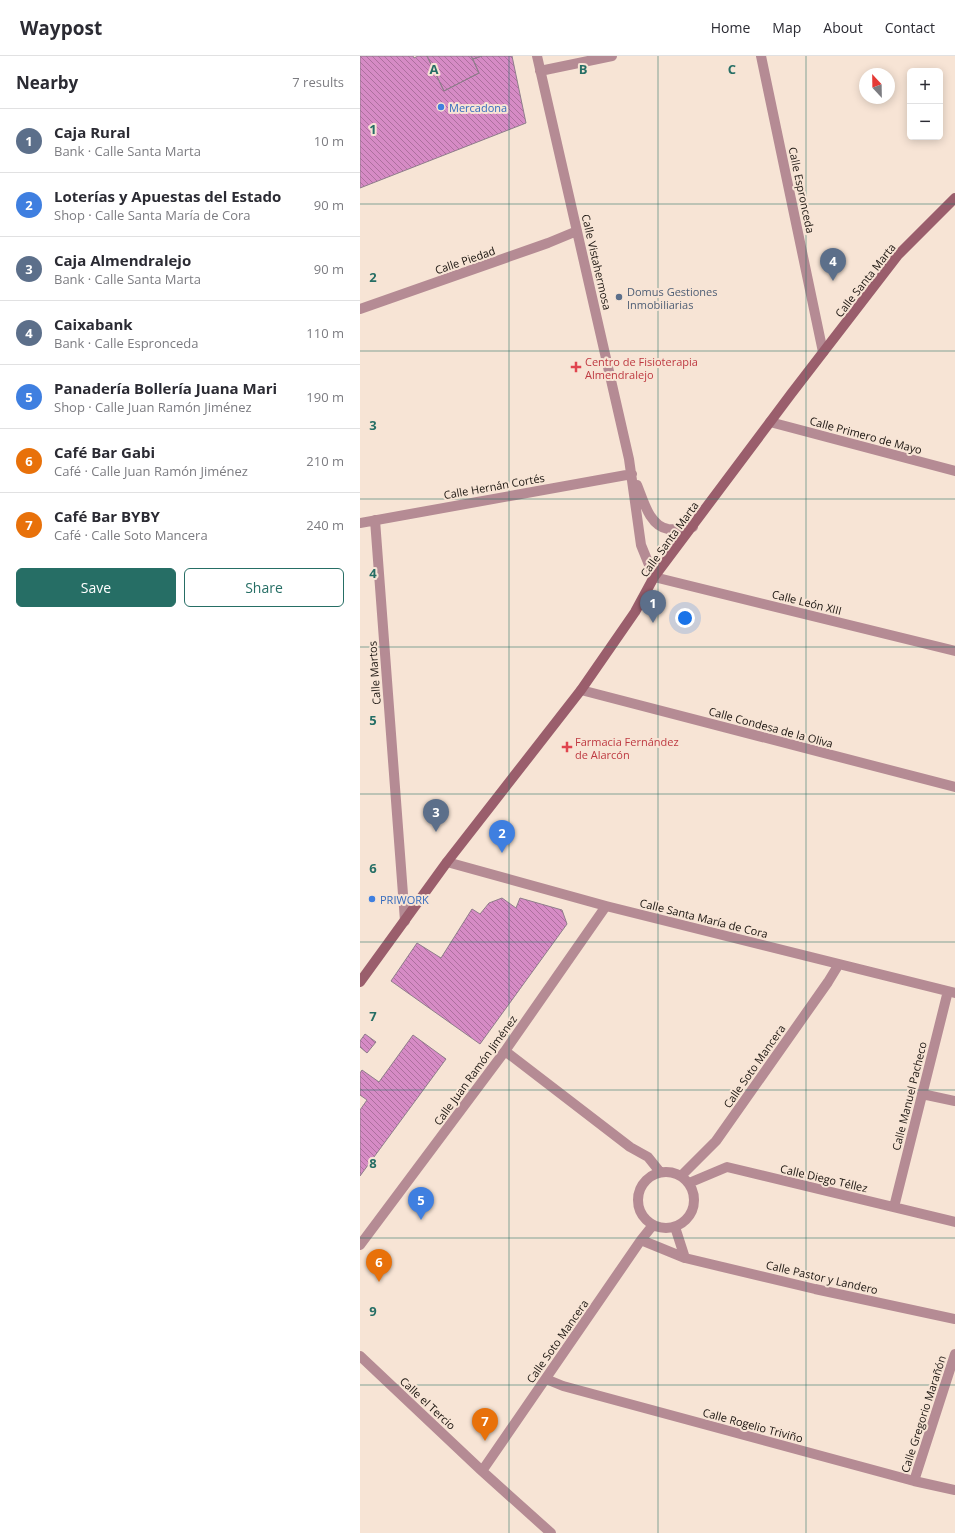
<!DOCTYPE html>
<meta charset="utf-8">
<style>
body{margin:0;font-family:"Open Sans",sans-serif;background:#f7f7f7;color:#2b2b33}
.controls{position:absolute;right:12px;top:12px;display:grid;overflow:hidden;border-radius:6px;box-shadow:0 2px 10px #0003}
.controls button{width:36px;height:36px;display:grid;place-items:center;padding:0;border:0;border-bottom:1px solid #e1e1e2;background:#fff;color:#2b2b33;font:20px sans-serif}
.compass{position:absolute;left:499px;top:12px;width:36px;height:36px;border-radius:50%;background:#fff;box-shadow:0 2px 10px #0003;rotate:338deg}
.you{position:absolute;left:325px;top:562px;width:14px;height:14px;margin:-10px;border:3px solid #fff;border-radius:50%;background:#1a73e8;box-shadow:0 0 0 6px #1a73e833}
.badge{display:grid;place-items:center;width:26px;height:26px;border-radius:50%;background:#266e65;color:#fff;font-size:13px;font-weight:700}
.pin{position:absolute;translate:-50% -33px;filter:drop-shadow(0 1px 2px #0008)}
.pin::after{content:'';position:absolute;top:21px;width:14px;height:12px;background:inherit;clip-path:polygon(0 0,100% 0,50% 100%)}
.list{margin:0;padding:0;list-style:none}
h2{display:flex;justify-content:space-between;align-items:center;height:52px;margin:0;padding:0 16px;font-size:17px}
h2 small{font-size:13px;font-weight:400;color:#7c7c81}
.list li{display:grid;grid-template-columns:26px 1fr auto;gap:12px;align-items:center;box-sizing:border-box;height:64px;padding:0 16px;border-top:1px solid #e1e1e2}
.list b{display:block;font-size:15px;white-space:nowrap}
.list p{margin:0;font-size:13px;white-space:nowrap;color:#7c7c81}
.list em{font-size:13px;font-style:normal;color:#7c7c81}
.actions{display:flex;gap:8px;padding:12px 16px}
.actions a{flex:1;padding:9px 0;border:1px solid #266e65;border-radius:6px;text-align:center;font-size:14px;color:#266e65}
.actions .main{background:#266e65;color:#fff}
.map{position:relative;flex:none;width:595px;height:1477px;overflow:hidden}
header{display:flex;align-items:center;gap:24px;box-sizing:border-box;height:56px;padding:0 20px;background:#fff;border-bottom:1px solid #e1e1e2}
header strong{font-size:19px}
nav{display:flex;gap:22px;margin-inline-start:auto;font-size:14px}
main{display:flex}
aside{flex:1;background:#fff}
.map>svg:first-child{display:block}
.building{fill:url(#building-back-hatch);stroke:#8f7d8b}
.lines{fill:none;stroke-linecap:round;stroke-linejoin:round}
.street{stroke:#b58b94;stroke-width:10}
.secondary{stroke:#9a5e6c;stroke-width:10}
.grid{fill:none;stroke:#266e65;stroke-width:1;stroke-opacity:0.55}
.shop-dot{fill:#3f7fe0;stroke:#f7e4d5;stroke-width:1.5}
.service-dot{fill:#5c6f8a;stroke:#f7e4d5;stroke-width:1.5}
.health-dot{fill:#e0444e;stroke:#f7e4d5;stroke-width:1.5}
.labels{text-anchor:middle;dominant-baseline:central;stroke-width:4;stroke-linejoin:round;paint-order:stroke}
.shop-label{font-size:11px;fill:#366cbe;stroke:#f7e4d5;text-anchor:start}
.street-label{font-size:11px;fill:#1a140f;stroke:#f7e4d5}
.service-label{font-size:11px;fill:#4e5e75;stroke:#f7e4d5;text-anchor:start}
.health-label{font-size:11px;fill:#be3a42;stroke:#f7e4d5;text-anchor:start}
.grid-label{font-size:13px;text-anchor:middle;font-weight:bold;fill:#266e65;stroke:#f7e4d5;stroke-width:4;stroke-linejoin:round;paint-order:stroke}
</style>
<header>
<strong>Waypost</strong>
<nav><a>Home</a><a>Map</a><a>About</a><a>Contact</a></nav>
</header>
<main>
<aside>
<h2>Nearby<small>7 results</small></h2>
<ul class="list">
<li><span class="badge" style="background:#5c6f8a">1</span><div><b>Caja Rural</b><p>Bank · Calle Santa Marta</p></div><em>10 m</em></li>
<li><span class="badge" style="background:#3f7fe0">2</span><div><b>Loterías y Apuestas del Estado</b><p>Shop · Calle Santa María de Cora</p></div><em>90 m</em></li>
<li><span class="badge" style="background:#5c6f8a">3</span><div><b>Caja Almendralejo</b><p>Bank · Calle Santa Marta</p></div><em>90 m</em></li>
<li><span class="badge" style="background:#5c6f8a">4</span><div><b>Caixabank</b><p>Bank · Calle Espronceda</p></div><em>110 m</em></li>
<li><span class="badge" style="background:#3f7fe0">5</span><div><b>Panadería Bollería Juana Mari</b><p>Shop · Calle Juan Ramón Jiménez</p></div><em>190 m</em></li>
<li><span class="badge" style="background:#e8710a">6</span><div><b>Café Bar Gabi</b><p>Café · Calle Juan Ramón Jiménez</p></div><em>210 m</em></li>
<li><span class="badge" style="background:#e8710a">7</span><div><b>Café Bar BYBY</b><p>Café · Calle Soto Mancera</p></div><em>240 m</em></li>
</ul>
<div class="actions"><a class="main">Save</a><a>Share</a></div>
</aside>
<div class="map">
<svg width="595" height="1477" viewBox="0 0 595 1477">
<defs>
<pattern id="building-back-hatch" width="6" height="6" patternUnits="userSpaceOnUse"><rect width="6" height="6" fill="#d68bc5"/><path d="M-1 5l2 2M0 0l6 6M5-1l2 2" fill="none" stroke="#ad709e"/></pattern>
</defs>
<rect width="100%" height="100%" fill="#f7e4d5"/>
<path class="building" d="M0,0H53L54,2L58,0H67L84,35L119,17L113,3L122,0H152L166,67L0,132Z
M67,0H111L119,17L84,35Z
M111,0H122L113,3Z
M142,842L156,852L160,842L202,854L207,868L120,988L31,925L57,887L81,902L112,853L120,858L129,847Z
M5,978L16,986L7,997L0,991V985Z
M53,979L86,1003L0,1120V1054L7,1044L0,1039V1017L2,1014L19,1026Z"/>
<g class="lines">
<path class="street" d="M177,0L269,403L281,489L294,521L595,595
M401,0L463,296
M180,15L252,0
M0,253L188,187L217,175
M410,366L595,415
M277,429C283,443 289,470 308,473C316,474 325,472 333,471
M15,464L45,865
M0,467L272,418
M221,634L595,731
M87,806L246,850L595,937
M145,995L270,1091L288,1101L300,1116
M562,1038L595,1045
M278 1144a28 28 0 1 1 56 0a28 28 0 1 1-56 0Z
M321,1120L356,1085L468,926L479,908
M329,1127L367,1111L595,1166
M534,1151L588,935
M315,1171L325,1202
M281,1184L325,1202L455,1233L595,1263
M0,1189L145,995L246,850
M0,1300L122,1415L191,1477
M186,1323L203,1330L554,1425L595,1434
M122,1415L281,1184L293,1169
M554,1425L595,1298"/>
<path class="secondary" d="M0,926L87,806L221,634L275,556L294,521L431,338L538,199L595,142"/>
</g>
<path class="grid" d="M149,0V1477M298,0V1477M446,0V1477M0,148H595M0,295H595M0,443H595M0,591H595M0,738H595M0,886H595M0,1034H595M0,1182H595M0,1329H595"/>
<g class="shop-dot">
<circle cx="81" cy="51" r="4"/>
<circle cx="12" cy="843" r="4"/>
</g>
<circle class="service-dot" cx="259" cy="241" r="4"/>
<g class="health-dot">
<path d="M214 305h4v4h4v4h-4v4h-4v-4h-4v-4h4z"/>
<path d="M205 685h4v4h4v4h-4v4h-4v-4h-4v-4h4z"/>
</g>
<g class="labels">
<g class="shop-label">
<text x="89" y="51">Mercadona</text>
<text x="20" y="843">PRIWORK</text>
</g>
<g class="street-label">
<text transform="translate(442 134) rotate(78)">Calle Espronceda</text>
<text transform="translate(105 204) rotate(-19)">Calle Piedad</text>
<text transform="translate(237 206) rotate(77)">Calle Vistahermosa</text>
<text transform="translate(505 224) rotate(-52)">Calle Santa Marta</text>
<text transform="translate(506 379) rotate(15)">Calle Primero de Mayo</text>
<text transform="translate(134 430) rotate(-10)">Calle Hernán Cortés</text>
<text transform="translate(309 483) rotate(-54)">Calle Santa Marta</text>
<text transform="translate(447 546) rotate(14)">Calle León XIII</text>
<text transform="translate(14 617) rotate(-94)">Calle Martos</text>
<text transform="translate(411 671) rotate(15)">Calle Condesa de la Oliva</text>
<text transform="translate(344 862) rotate(14)">Calle Santa María de Cora</text>
<text transform="translate(394 1010) rotate(-55)">Calle Soto Mancera</text>
<text transform="translate(115 1014) rotate(-54)">Calle Juan Ramón Jiménez</text>
<text transform="translate(549 1040) rotate(-76)">Calle Manuel Pacheco</text>
<text transform="translate(464 1122) rotate(13)">Calle Diego Téllez</text>
<text transform="translate(462 1221) rotate(13)">Calle Pastor y Landero</text>
<text transform="translate(197 1285) rotate(-55)">Calle Soto Mancera</text>
<text transform="translate(68 1347) rotate(43)">Calle el Tercio</text>
<text transform="translate(563 1358) rotate(-72)">Calle Gregorio Marañón</text>
<text transform="translate(393 1369) rotate(15)">Calle Rogelio Triviño</text>
</g>
<g class="service-label">
<text x="267" y="235">Domus Gestiones<tspan x="267" dy="13">Inmobiliarias</tspan></text>
</g>
<g class="health-label">
<text x="225" y="305">Centro de Fisioterapia<tspan x="225" dy="13">Almendralejo</tspan></text>
<text x="215" y="685">Farmacia Fernández<tspan x="215" dy="13">de Alarcón</tspan></text>
</g>
</g>
<g class="grid-label">
<text x="74" y="18">A</text>
<text x="223" y="18">B</text>
<text x="372" y="18">C</text>
<text x="13" y="78">1</text>
<text x="13" y="226">2</text>
<text x="13" y="374">3</text>
<text x="13" y="522">4</text>
<text x="13" y="669">5</text>
<text x="13" y="817">6</text>
<text x="13" y="965">7</text>
<text x="13" y="1112">8</text>
<text x="13" y="1260">9</text>
</g>
</svg>
<div class="controls">
<button>+</button>
<button>−</button>
</div>
<svg class="compass" viewBox="-18 -18 36 36"><path d="M0-13l5 13h-10z" fill="#e53935"/><path d="M0 13l5-13h-10z" fill="#7c7c81"/></svg>
<div class="you"></div>
<div class="pin badge" style="left:293px;top:567px;background:#5c6f8a">1</div>
<div class="pin badge" style="left:142px;top:797px;background:#3f7fe0">2</div>
<div class="pin badge" style="left:76px;top:776px;background:#5c6f8a">3</div>
<div class="pin badge" style="left:473px;top:225px;background:#5c6f8a">4</div>
<div class="pin badge" style="left:61px;top:1164px;background:#3f7fe0">5</div>
<div class="pin badge" style="left:19px;top:1226px;background:#e8710a">6</div>
<div class="pin badge" style="left:125px;top:1385px;background:#e8710a">7</div>
</div>
</main>
